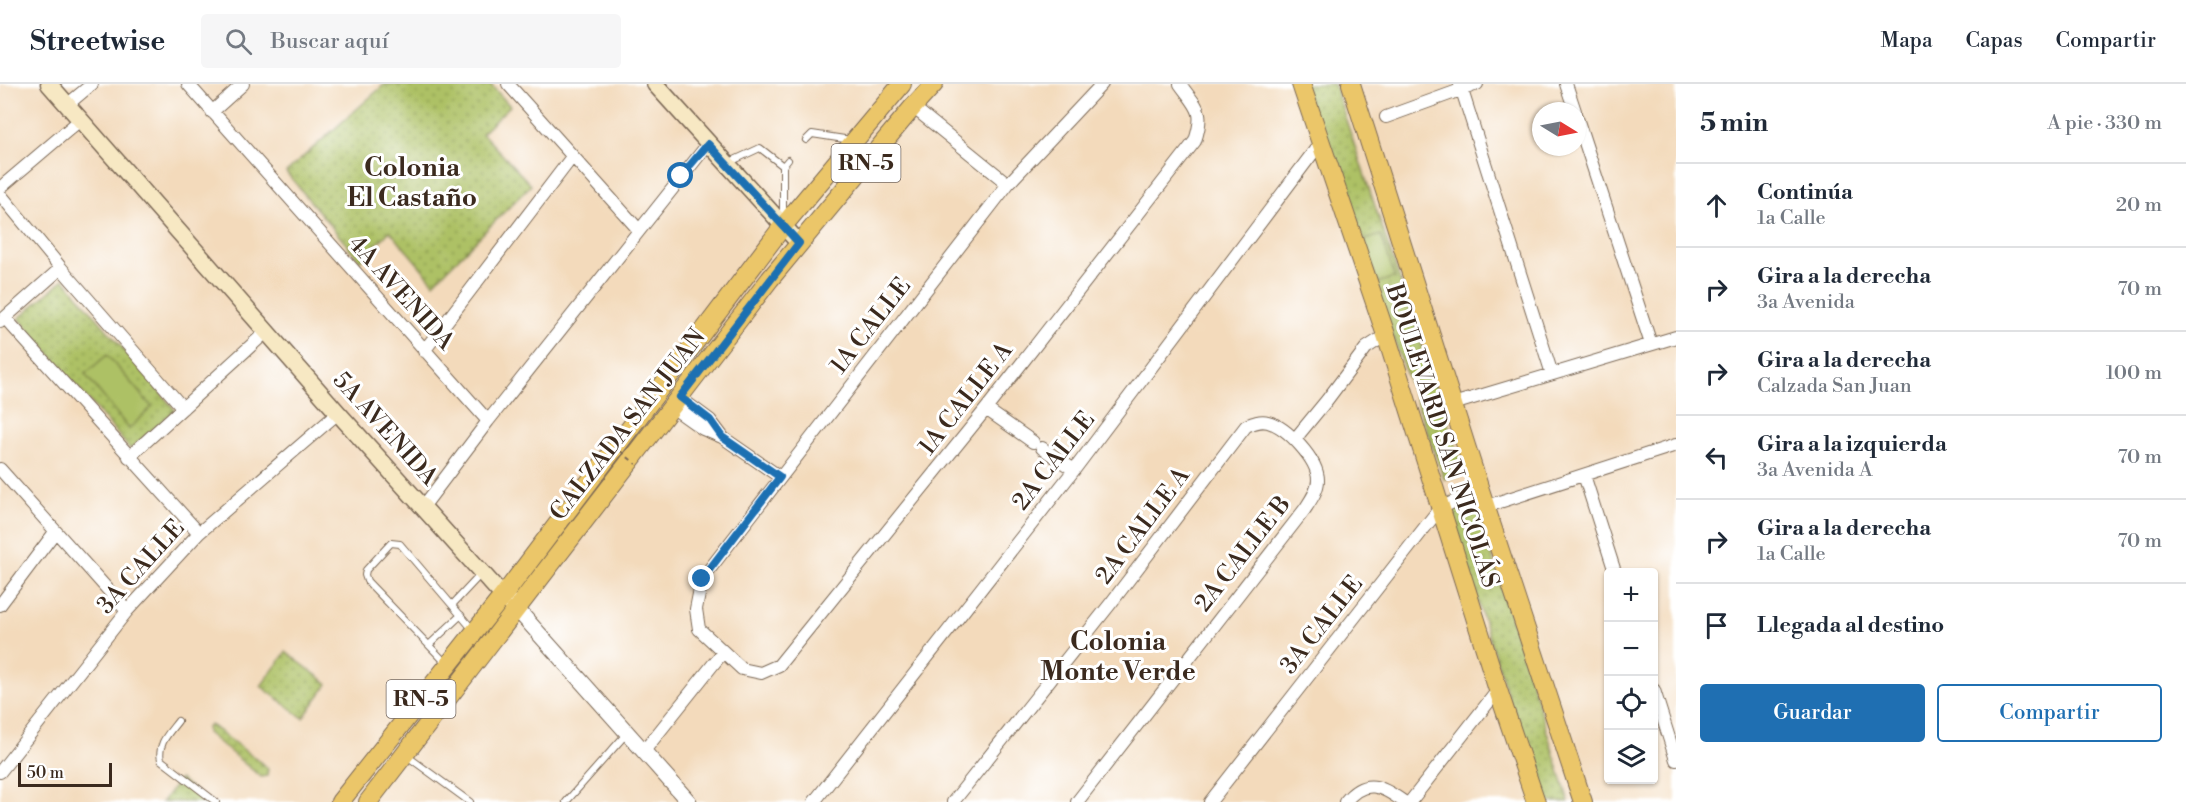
<!DOCTYPE html>
<html lang="es">
<meta charset="utf-8">
<style>
body{margin:0;font-family:"Libre Bodoni",serif;background:#f6f6f7;color:#1f2937}
.controls{position:absolute;right:18px;bottom:18px;display:grid;overflow:hidden;border-radius:6px;box-shadow:0 2px 4px #0004}
.controls button{width:54px;height:54px;display:grid;place-items:center;padding:0;border:0;border-bottom:2px solid #e0e1e3;background:#fff;color:#1f2937;font:30px sans-serif}
.compass{position:absolute;left:1532px;top:18px;width:54px;height:54px;border-radius:50%;background:#fff;box-shadow:0 2px 4px #0004;rotate:100deg}
.scale{position:absolute;left:18px;bottom:15px;width:94px;box-sizing:border-box;padding-left:6px;border:3px solid #3b2a1e;border-top:0;font-size:16px;line-height:21px;white-space:nowrap;color:#3b2a1e;-webkit-text-stroke:4px #fff;paint-order:stroke}
.stop{position:absolute;width:18px;height:18px;margin:-14px;border:4px solid #1f6fb2;border-radius:50%;background:#fff}
.stop.end{background:#1f6fb2;border-color:#fff;box-shadow:0 2px 6px #0008}
.list{margin:0;padding:0;list-style:none}
h2{display:flex;justify-content:space-between;align-items:center;height:78px;margin:0;padding:0 24px;font-size:26px}
h2 small{font-size:20px;font-weight:400;color:#747a83}
.list li{display:grid;grid-template-columns:39px 1fr auto;gap:18px;align-items:center;box-sizing:border-box;height:84px;padding:0 24px;border-top:2px solid #e0e1e3}
.list b{display:block;font-size:22px;white-space:nowrap}
.list p{margin:0;font-size:20px;white-space:nowrap;color:#747a83}
.list em{font-size:20px;font-style:normal;color:#747a83}
.actions{display:flex;gap:12px;padding:18px 24px}
.actions a{flex:1;padding:14px 0;border:2px solid #1f6fb2;border-radius:6px;text-align:center;font-size:21px;color:#1f6fb2}
.actions .main{background:#1f6fb2;color:#fff}
.icon{flex:none;width:33px;height:33px;fill:none;stroke:currentColor;stroke-width:2;stroke-linecap:round;stroke-linejoin:round}
.map{position:relative;flex:none;width:1676px;height:718px;overflow:hidden}
header{display:flex;align-items:center;gap:36px;box-sizing:border-box;height:84px;padding:0 30px;background:#fff;border-bottom:2px solid #e0e1e3}
header strong{font-size:28px}
nav{display:flex;gap:33px;margin-inline-start:auto;font-size:21px}
.search{width:420px;height:54px;background:#f6f6f7;display:flex;align-items:center;gap:15px;box-sizing:border-box;padding:0 21px;border-radius:6px;color:#747a83;font-size:22px}
main{display:flex}
aside{flex:1;background:#fff}
.map>svg:first-child{display:block}
.grass{fill:url(#grass-dots);stroke:#747642;stroke-width:1.5}
.garden{fill:#adc165;stroke:#747642;stroke-width:1.5}
.lines{fill:none;stroke-linecap:round;stroke-linejoin:round}
.service-casing{stroke:#7b6855;stroke-width:8}
.minor-casing{stroke:#7b6855;stroke-width:14}
.tertiary-casing{stroke:#7b6855;stroke-width:17}
.secondary-casing{stroke:#7b6855;stroke-width:19}
.primary-casing{stroke:#7b6855;stroke-width:20}
.service{stroke:#fff;stroke-width:6}
.minor{stroke:#fff;stroke-width:12}
.tertiary{stroke:#fff;stroke-width:15}
.secondary{stroke:#f7e8c3;stroke-width:16}
.primary{stroke:#ebc669;stroke-width:18}
.path-bridge{stroke:#7b6855;stroke-width:2;stroke-dasharray:4.5 4.5;stroke-linecap:butt}
.route{stroke:#1f6fb2;stroke-width:8}
.labels{text-anchor:middle;dominant-baseline:central;stroke-width:6;stroke-linejoin:round;paint-order:stroke}
.shield{fill:#fff;stroke:#766a62;stroke-width:1.5}
.shield-label{font-size:22px;font-weight:bold;fill:#3b2a1e}
.street-label{font-size:24px;fill:#3b2a1e;stroke:#fff}
.neighbourhood-label{font-size:26px;font-weight:bold;fill:#3b2a1e;stroke:#fff}
</style>
<header>
<strong>Streetwise</strong>
<div class="search"><svg class="icon" aria-label="search" viewBox="0 0 24 24"><circle cx="10" cy="10" r="6"/><path d="M15 15l6 6"/></svg>Buscar aquí</div>
<nav><a>Mapa</a><a>Capas</a><a>Compartir</a></nav>
</header>
<main>
<div class="map">
<svg width="1676" height="718" viewBox="0 0 1676 718">
<defs>
<pattern id="grass-dots" width="8" height="8" patternUnits="userSpaceOnUse" patternTransform="scale(1.5)"><rect width="8" height="8" fill="#adc165"/><path d="M2 2h.1M6 6h.1" fill="none" stroke="#8e9d53" stroke-width="1.8" stroke-linecap="round"/></pattern>
</defs>
<rect width="100%" height="100%" fill="#fff"/>
<filter id="ink" filterUnits="userSpaceOnUse"><feTurbulence type="fractalNoise" baseFrequency=".0167" numOctaves="2"/><feDisplacementMap in="SourceGraphic" scale="12" xChannelSelector="R" yChannelSelector="G"/><feConvolveMatrix kernelMatrix="1 2 1 2 8 2 1 2 1" color-interpolation-filters="sRGB"/></filter>
<filter id="wash" filterUnits="userSpaceOnUse"><feTurbulence type="fractalNoise" baseFrequency=".008" numOctaves="4" result="noise"/><feDisplacementMap in="SourceGraphic" scale="24" xChannelSelector="R" yChannelSelector="G"/><feGaussianBlur stdDeviation="1.35" result="paint"/><feColorMatrix in="noise" values="0 0 0 0 0 0 0 0 0 0 0 0 0 0 0 0 0 1.4 0 .05"/><feComposite in="paint" operator="in"/></filter>
<g filter="url(#wash)">
<rect width="100%" height="100%" fill="#f3dabb"/>
<path class="grass" d="M385,0H490L510,22L482,49L531,101L434,199L390,147L360,177L286,88Z
M1302,0H1334L1465,390L1444,395Z
M64,195L175,326L130,365L19,234Z
M1471,406L1569,718H1542L1445,416Z
M286,568L328,600L303,634L261,602Z
M209,641L212,642L268,684L267,692L261,693L207,649V643Z
M180,695L209,718H162Z"/>
<path class="garden" d="M1381,151L1395,193L1377,199L1363,157Z
M107,271L152,323L129,345L85,290Z"/>
</g>
<g filter="url(#ink)">
<g class="lines">
<g class="service-casing">
<path id="service" d="M806,56L812,50L851,56
M730,78L760,64L783,82
M783,134V82L788,76
M452,521L482,489
M429,561L461,531
M446,579L367,497L365,491L366,486L391,459L400,460L474,547
M178,637C169,649 157,660 161,676L216,718
M407,672L470,718
M566,718L627,649"/>
</g>
<g class="minor-casing">
<path id="minor" d="M188,0L488,337
M508,0L638,145
M1102,0L1008,100L702,495L696,525L699,545L742,585L761,589L779,581L986,325L1195,57C1205,26 1198,25 1180,0
M1460,0L1552,290
M1566,0L1575,27
M67,21L92,0
M913,23L1008,100
M212,28L243,0
M1386,33L1477,0
M1577,34L1651,260
M0,104L80,36
M0,110L61,184L183,324
M5,234L199,449
M0,238L61,184
M424,267L572,73
M679,313L710,336L722,352
M1453,320L1676,253
M672,323L703,345L722,353L780,393
M986,325L1033,358
M1295,355L1327,316L1366,264L1386,251
M1042,364L1074,386
M129,373L266,248
M0,385L127,527
M1584,391L1615,488
M1487,422L1676,361
M423,423L488,337L708,60
M0,521L55,448
M1654,606L1676,676
M644,667L723,568
M0,688L127,527L199,449L338,329
M814,718L1074,386L1321,58
M953,718L1111,519L1246,342C1253,339 1260,336 1268,338C1287,343 1318,376 1318,396C1318,406 1311,416 1305,425L1077,718
M1210,718L1440,424L1480,406
M1345,718C1365,693 1382,702 1404,718
M1410,718L1498,606"/>
</g>
<g class="tertiary-casing">
<path id="tertiary" d="M516,524L689,718"/>
</g>
<g class="secondary-casing">
<path id="secondary" d="M49,0L338,329L503,512L516,524
M655,0L799,159"/>
</g>
<g class="primary-casing">
<path id="primary" d="M1301,0L1386,251L1498,606L1536,718
M1351,0L1480,406L1583,718
M340,718L503,512L783,142L902,0
M368,718L770,195L913,23L934,0"/>
</g>
<use href="#service" class="service"/>
<use href="#minor" class="minor"/>
<use href="#tertiary" class="tertiary"/>
<use href="#secondary" class="secondary"/>
<use href="#primary" class="primary"/>
<path class="path-bridge" d="M607,356L636,380"/>
</g>
</g>
<g class="lines" filter="url(#ink)">
<path class="route" d="M681,92L708,60L799,159L680,313L710,336L722,353L780,393L702,495"/>
</g>
<g class="labels">
<g class="shield">
<rect x="831.5" y="60" width="69" height="38" rx="4.5"/>
<rect x="386.5" y="596" width="69" height="38" rx="4.5"/>
</g>
<g class="shield-label">
<text x="866" y="79">RN-5</text>
<text x="421" y="615">RN-5</text>
</g>
<g class="street-label">
<text transform="translate(401 209) rotate(48)">4A AVENIDA</text>
<text transform="translate(871 242) rotate(-52)">1A CALLE</text>
<text transform="translate(966 315) rotate(-52)">1A CALLE A</text>
<text transform="translate(628 341) rotate(-52)">CALZADA SAN JUAN</text>
<text transform="translate(385 345) rotate(48)">5A AVENIDA</text>
<text transform="translate(1442 352) rotate(72)">BOULEVARD SAN NICOLÁS</text>
<text transform="translate(1054 377) rotate(-52)">2A CALLE</text>
<text transform="translate(1143 442) rotate(-53)">2A CALLE A</text>
<text transform="translate(1243 470) rotate(-52)">2A CALLE B</text>
<text transform="translate(141 483) rotate(-48)">3A CALLE</text>
<text transform="translate(1322 541) rotate(-52)">3A CALLE</text>
</g>
<g class="neighbourhood-label">
<text x="412" y="84">Colonia<tspan x="412" dy="30">El Castaño</tspan></text>
<text x="1118" y="558">Colonia<tspan x="1118" dy="30">Monte Verde</tspan></text>
</g>
</g>
</svg>
<div class="controls">
<button>+</button>
<button>−</button>
<button><svg class="icon" aria-label="locate" viewBox="0 0 24 24"><circle cx="12" cy="12" r="6"/><path d="M12 2v4M12 18v4M2 12h4M18 12h4"/></svg></button>
<button><svg class="icon" aria-label="layers" viewBox="0 0 24 24"><path d="M12 4l9 5-9 5-9-5zM3 14l9 5 9-5"/></svg></button>
</div>
<svg class="compass" viewBox="-18 -18 36 36"><path d="M0-13l5 13h-10z" fill="#e53935"/><path d="M0 13l5-13h-10z" fill="#747a83"/></svg>
<div class="scale">50 m</div>
<div class="stop" style="left:681px;top:92px"></div>
<div class="stop end" style="left:702px;top:495px"></div>
</div>
<aside>
<h2>5 min<small>A pie · 330 m</small></h2>
<ul class="list">
<li><svg class="icon" aria-label="ahead" viewBox="0 0 24 24"><path d="M12 20V5M6 11l6-6 6 6"/></svg><div><b>Continúa</b><p>1a Calle</p></div><em>20 m</em></li>
<li><svg class="icon" aria-label="right" viewBox="0 0 24 24"><path d="M7 20v-9h11M14 6l5 5-5 5"/></svg><div><b>Gira a la derecha</b><p>3a Avenida</p></div><em>70 m</em></li>
<li><svg class="icon" aria-label="right" viewBox="0 0 24 24"><path d="M7 20v-9h11M14 6l5 5-5 5"/></svg><div><b>Gira a la derecha</b><p>Calzada San Juan</p></div><em>100 m</em></li>
<li><svg class="icon" aria-label="left" viewBox="0 0 24 24"><path d="M17 20v-9H6M10 6l-5 5 5 5"/></svg><div><b>Gira a la izquierda</b><p>3a Avenida A</p></div><em>70 m</em></li>
<li><svg class="icon" aria-label="right" viewBox="0 0 24 24"><path d="M7 20v-9h11M14 6l5 5-5 5"/></svg><div><b>Gira a la derecha</b><p>1a Calle</p></div><em>70 m</em></li>
<li><svg class="icon" aria-label="arrive" viewBox="0 0 24 24"><path d="M6 21V4h12l-3 4 3 4H6"/></svg><div><b>Llegada al destino</b></div></li>
</ul>
<div class="actions"><a class="main">Guardar</a><a>Compartir</a></div>
</aside>
</main>
